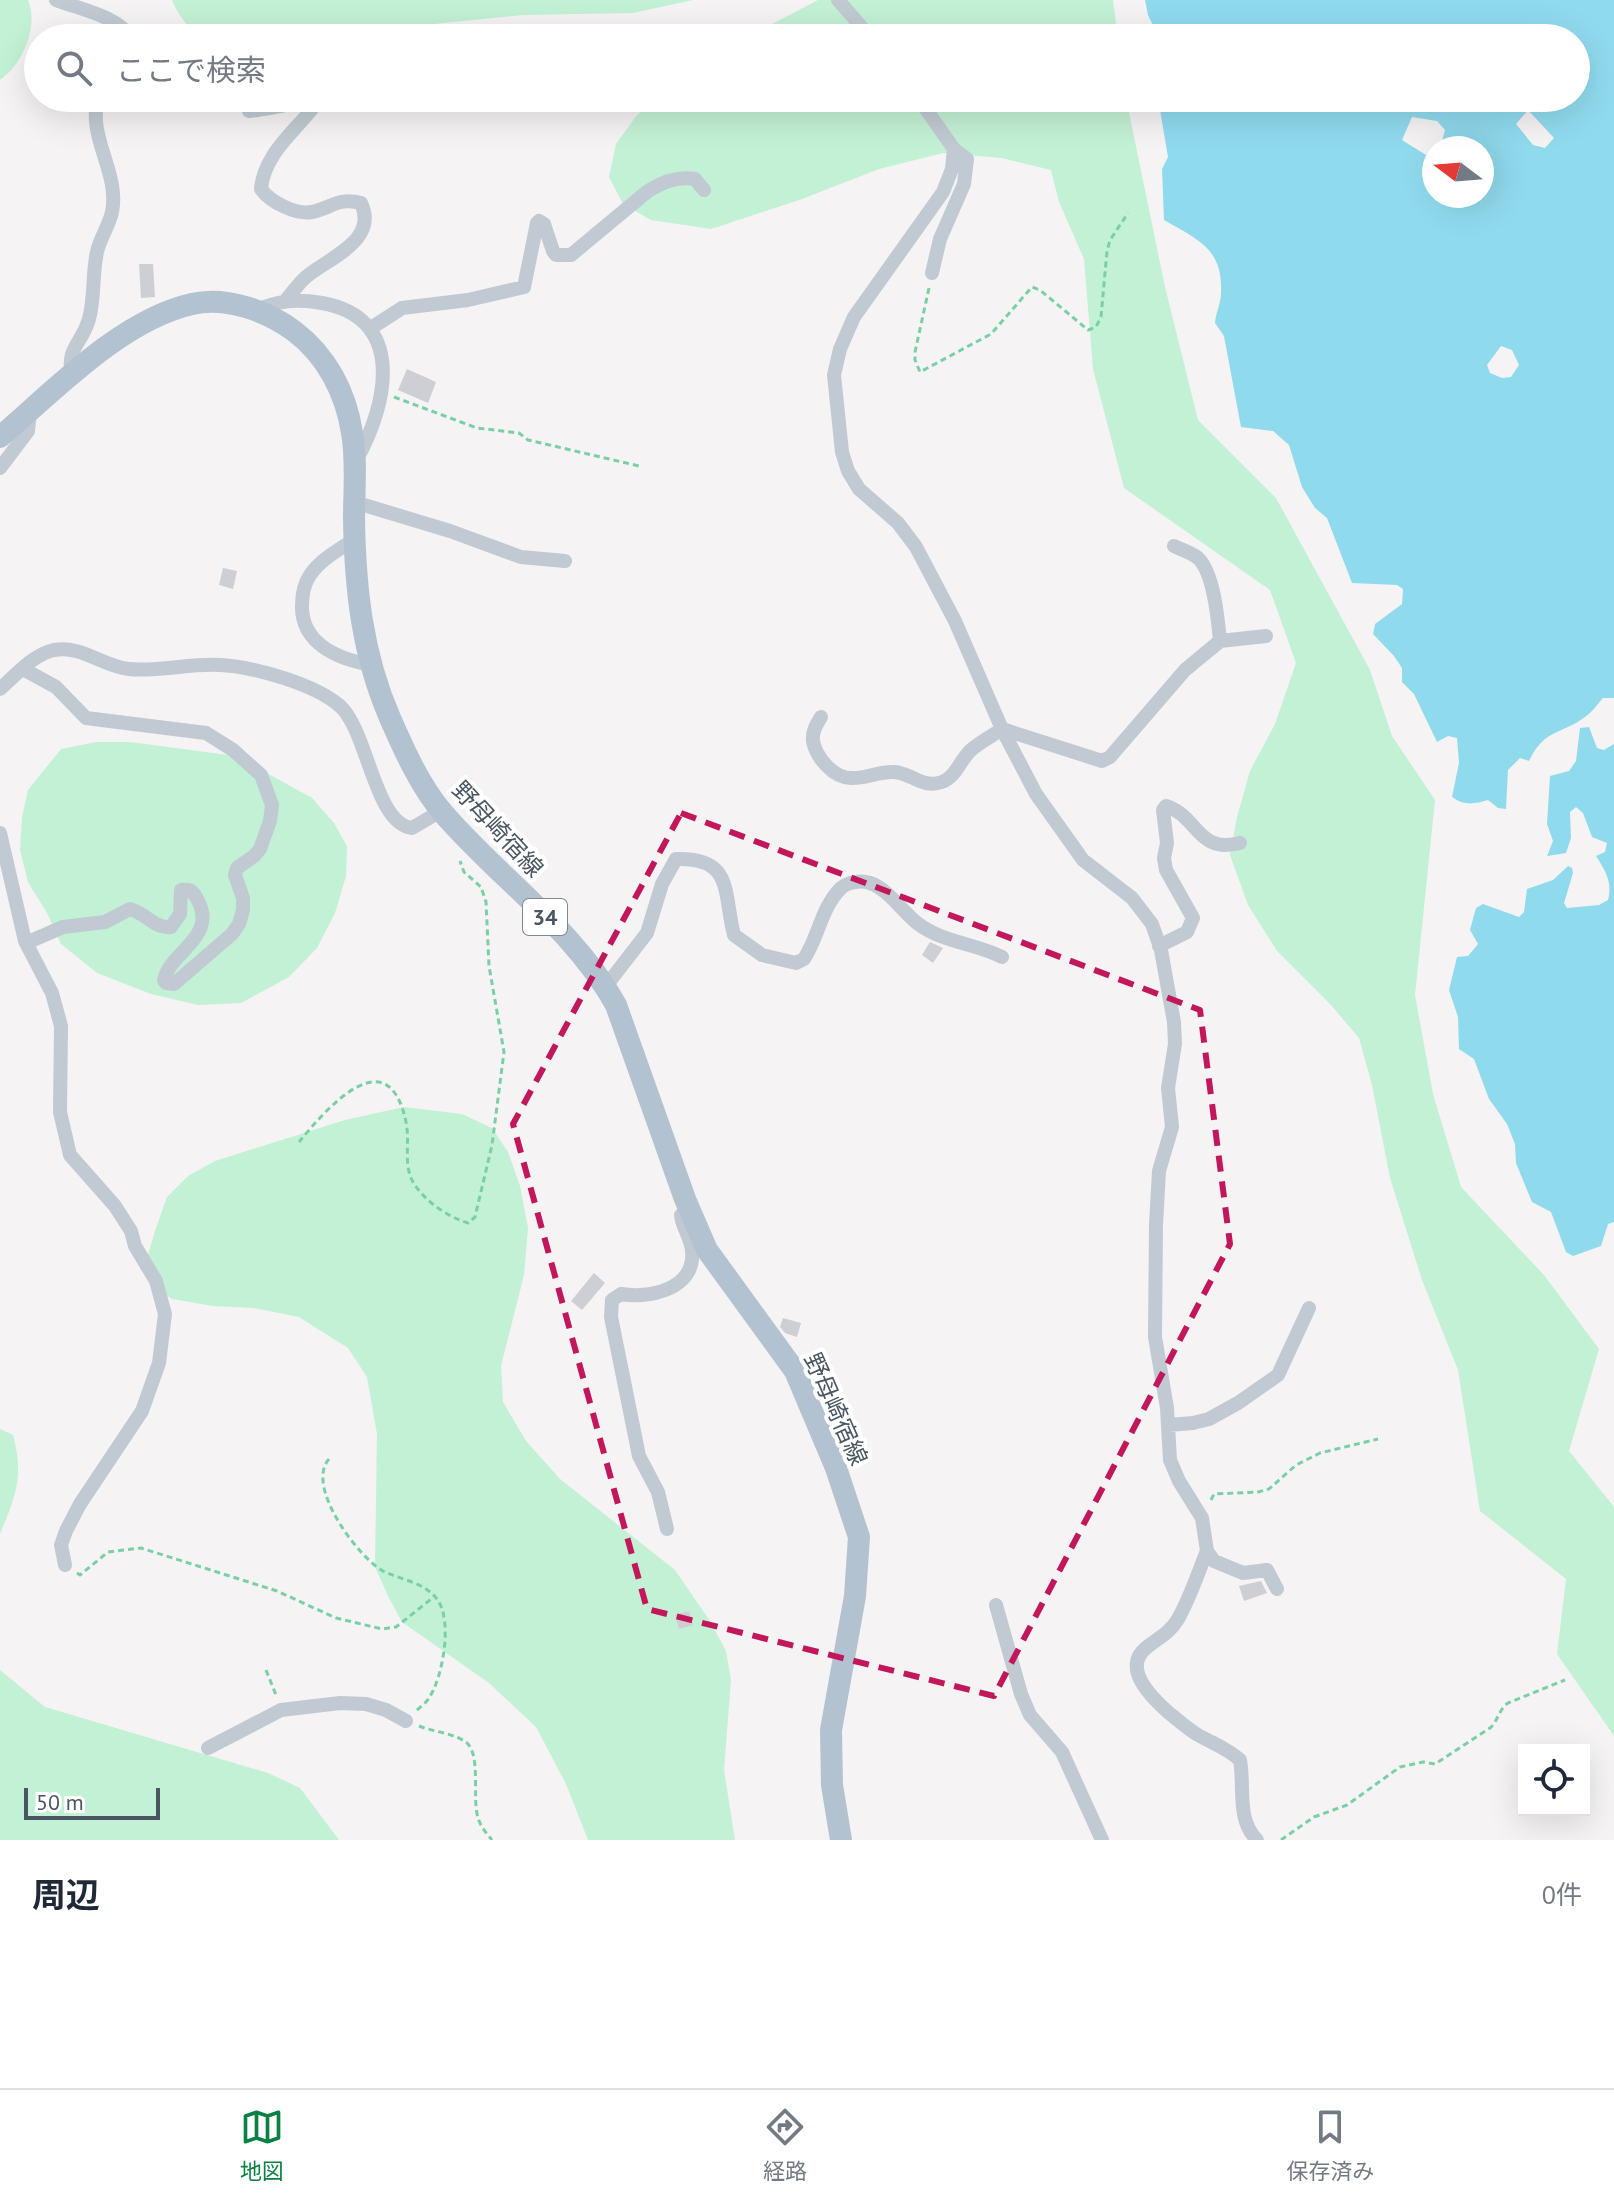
<!DOCTYPE html>
<html lang="ja">
<meta charset="utf-8">
<style>
body{margin:0;font-family:"PT Sans","Noto Sans JP",sans-serif;background:#f2f2f3;color:#1f2937}
.controls{position:absolute;right:24px;bottom:24px;display:grid;overflow:hidden;border-radius:0px;box-shadow:0 8px 32px #0002}
.controls button{width:72px;height:72px;display:grid;place-items:center;padding:0;border:0;border-bottom:2px solid #e0e1e3;background:#fff;color:#1f2937;font:40px sans-serif}
.compass{position:absolute;left:1422px;top:136px;width:72px;height:72px;border-radius:50%;background:#fff;box-shadow:0 8px 32px #0002;rotate:286deg}
.scale{position:absolute;left:24px;bottom:20px;width:136px;box-sizing:border-box;padding-left:8px;border:4px solid #4a5661;border-top:0;font-size:22px;line-height:28px;white-space:nowrap;color:#4a5661;-webkit-text-stroke:6px #fff;paint-order:stroke}
.list{margin:0;padding:0;list-style:none}
h2{display:flex;justify-content:space-between;align-items:center;height:104px;margin:0;padding:0 32px;font-size:34px}
h2 small{font-size:26px;font-weight:400;color:#747a83}
.icon{flex:none;width:44px;height:44px;fill:none;stroke:currentColor;stroke-width:2;stroke-linecap:round;stroke-linejoin:round}
.map{position:relative;flex:none;width:1614px;height:1840px;overflow:hidden}
.search{position:absolute;background:#fff;box-shadow:0 8px 32px #0002;left:24px;right:24px;top:24px;height:88px;display:flex;align-items:center;gap:20px;box-sizing:border-box;padding:0 28px;border-radius:44px;color:#747a83;font-size:30px}
.sheet{height:248px;background:#fff}
nav{display:flex;justify-content:space-around;align-items:center;box-sizing:border-box;height:112px;border-top:2px solid #e0e1e3;background:#fff;font-size:22px;color:#747a83}
nav a{display:grid;justify-items:center;gap:4px}
nav .on{color:#0b8043}
.map>svg:first-child{display:block}
.green{fill:#c3f1d5}
.water{fill:#90daee;fill-rule:evenodd}
.building{fill:#cdcfd5}
.lines{fill:none;stroke-linecap:round;stroke-linejoin:round}
.path{stroke:#7ad0a6;stroke-width:3;stroke-dasharray:6 4;stroke-linecap:butt}
.minor{stroke:#c1cad2;stroke-width:14}
.primary{stroke:#b3c2d1;stroke-width:22}
.marked{fill:none;stroke:#c2185b;stroke-width:6;stroke-dasharray:16 10;stroke-linejoin:round}
.labels{text-anchor:middle;dominant-baseline:central;stroke-width:8;stroke-linejoin:round;paint-order:stroke}
.shield{fill:#fff;stroke:#808990;stroke-width:2}
.shield-label{font-size:22px;font-weight:bold;fill:#4a5661}
.street-label{font-size:24px;fill:#4a5661;stroke:#fff}
</style>
<div class="map">
<svg width="1614" height="1840" viewBox="0 0 1614 1840">
<rect width="100%" height="100%" fill="#f5f3f3"/>
<path class="green" d="M0,0H28C39,26 23,64 0,80Z
M172,0H693L633,13L522,15L434,24L390,38H206C190,31 178,16 172,0Z
M818,0H1113L1118,38H745Z
M657,98H1126L1165,287L1198,420L1276,498L1370,670L1392,736L1435,800L1415,995L1433,1094L1461,1187L1544,1275L1599,1349L1569,1451L1614,1507V1736L1557,1654L1566,1579L1480,1511L1458,1370L1422,1280L1390,1178L1372,1085L1359,1038L1331,1005L1277,951L1248,905L1230,855L1237,817L1250,771L1275,724L1296,663L1270,590L1124,488L1093,369L1084,259L1059,202L1051,170L1002,158L943,153L879,169L802,199L711,229L651,220L623,204L609,177L616,144L637,115Z
M96,742H130L236,756L312,798L334,823L347,846L346,876L335,913L317,948L289,977L241,1003L198,1005L151,994L97,973L61,944L47,913L28,882L20,850L22,817L28,790L61,749Z
M404,1107L462,1114L492,1128L508,1152L520,1186L528,1228L524,1275L501,1366L503,1402L526,1441L560,1479L675,1570L710,1621L726,1651L731,1680L724,1770L735,1840H588L566,1784L536,1727L489,1683L402,1622L389,1598L375,1567L377,1434L367,1377L348,1348L299,1317L254,1308L213,1306L172,1299L151,1285L146,1261L155,1231L167,1197L188,1176L215,1161L345,1120Z
M0,1429L13,1435C24,1477 16,1495 0,1534Z
M0,1670L45,1707L268,1773L300,1788L339,1840H0Z"/>
<path class="water" d="M1145,0H1614V698H1603C1597,705 1592,712 1585,717C1561,735 1545,728 1529,761L1520,758L1508,770L1506,809L1498,808L1488,800C1475,804 1464,806 1452,797L1459,763L1457,738L1448,736L1437,742L1414,694L1402,682V668L1394,656L1373,634L1375,624L1402,604L1403,589L1397,585L1352,583L1327,518L1315,508L1302,487L1289,445L1273,431L1241,427L1224,336L1215,323C1216,312 1221,303 1221,293C1223,248 1198,240 1164,220L1162,169L1168,157L1158,98H1576V38H1499L1501,27L1484,24L1481,32L1494,38H1159L1148,15ZM1528,110L1554,138L1545,148L1533,145L1516,124ZM1412,117L1437,121L1445,130L1441,145L1436,148H1482V196H1434V149L1426,155L1402,140ZM1501,346L1512,350L1519,365L1511,377L1502,378L1490,373L1487,365Z
M1589,727L1597,748L1604,750L1614,744V1222L1608,1224L1601,1246L1573,1256L1566,1252L1551,1212L1532,1202L1516,1163L1515,1144L1507,1124L1489,1099L1474,1059L1459,1049L1458,1017L1449,990L1457,957L1468,956L1478,944L1470,930L1476,908L1483,904L1519,917L1524,912L1527,889L1553,880L1568,866L1572,868L1573,873L1564,903L1567,908L1599,905L1608,900C1613,883 1605,870 1596,856L1605,852L1607,843L1592,837L1583,813L1576,807L1570,812L1571,838L1566,853L1547,856L1553,841L1547,824L1550,776L1569,771L1576,761L1580,728Z"/>
<path class="building" d="M139,264H153L155,297L141,298Z
M407,369L436,382L428,403L398,390Z
M223,568L237,571L233,589L219,585Z
M930,942L943,948L933,963L922,955Z
M594,1273L605,1283L582,1310L571,1301Z
M783,1318L801,1323L797,1337L785,1333L780,1327Z
M1261,1581L1267,1593L1244,1601L1239,1586Z
M689,1611L693,1625L679,1629L675,1615Z"/>
<g class="lines">
<path class="path" d="M929,288L915,352V360L920,372L991,334L1032,287L1040,290L1088,330L1096,327L1101,317L1107,251L1110,240L1128,213
M394,397L477,428L519,433L528,440L541,443L639,466
M299,1142C327,1108 388,1037 406,1122C410,1141 404,1161 411,1178C420,1198 447,1217 468,1223L475,1217L492,1145L504,1052L489,966L486,902L481,887L464,872L460,861
M329,1459C305,1486 357,1556 383,1571C401,1580 424,1582 437,1599C453,1620 443,1677 429,1698C426,1703 420,1707 416,1711
M1211,1500L1214,1494L1258,1492L1269,1489L1296,1465L1320,1453L1378,1439
M77,1573L80,1575L108,1552L141,1548L277,1591L336,1618L382,1629L396,1627L435,1596
M266,1670L276,1695
M419,1726C434,1732 454,1733 467,1743C481,1756 472,1798 478,1818C481,1827 486,1833 492,1840
M1281,1840L1314,1817L1347,1805L1400,1767L1423,1762L1435,1764L1490,1728C1498,1721 1499,1709 1508,1703L1565,1680"/>
<path class="minor" d="M56,0C79,9 118,16 131,38
M838,0L871,38
M918,98L954,149L952,169L943,192L854,317L840,349L834,375L842,452L848,471L859,489L898,523L916,547L955,621L1002,729L1036,794L1083,860L1132,898L1152,924L1161,950L1174,1022L1175,1044L1168,1088L1172,1127L1159,1171L1156,1225L1155,1337L1167,1408L1170,1460L1179,1481L1202,1518L1207,1551L1214,1561L1243,1573L1267,1570L1277,1589
M249,111C266,110 297,101 311,102L312,109C292,134 264,155 261,189C270,202 296,215 312,212C332,208 338,197 361,203C379,241 328,258 306,277C298,284 292,293 285,301
M932,273L940,239L964,184L967,159L954,149
M255,311C277,300 298,299 322,303C406,318 388,403 357,459
M371,328L402,308L468,300L524,287L537,223L539,221L544,224L553,251L556,255H571L648,191C663,182 677,176 695,179L704,190
M72,375C66,348 82,344 89,319C95,297 92,274 97,252C100,238 109,226 112,212C120,172 87,138 98,98
M0,468L28,431L30,411
M354,502L450,531L521,557L565,561
M355,539C340,549 321,559 310,575C304,584 302,593 302,605C301,644 338,659 371,665
M1174,546C1182,550 1192,553 1198,558C1214,573 1218,620 1220,641
M23,669L56,687L86,718L206,733L233,750L261,775L272,805L270,821L260,849L254,856L237,868L235,875L243,898V910L239,924L232,934L174,984L166,983L164,980C171,950 220,937 196,897C192,890 189,889 181,890L180,914L171,927C154,929 146,913 130,909L105,922L63,927L26,943
M0,689C16,675 32,655 54,650C82,645 102,666 129,669C157,672 192,663 221,665C254,667 316,684 341,707C368,733 375,824 412,828L441,811
M821,717C816,725 812,732 813,741C816,757 833,778 851,778C865,779 880,771 894,772C912,773 922,789 942,782C956,777 960,760 971,750C980,742 992,736 1002,729L1102,761L1110,757L1185,670L1220,641L1266,636
M0,833L25,941L52,993L61,1026L60,1112L70,1155L115,1206L131,1231L135,1246L156,1281L165,1314L159,1363L142,1411L80,1504L66,1531L61,1545L65,1565
M1159,946L1187,932L1193,918L1166,870L1164,858L1167,843L1163,810L1166,806C1198,816 1197,854 1240,843
M606,986L647,933L662,884L676,859C734,857 723,893 734,935L762,955L796,963L804,959C819,936 821,908 841,888C848,882 861,880 870,883C888,889 902,911 917,923C943,943 975,943 1002,957
M1169,1425L1193,1423L1209,1419L1238,1403L1278,1375L1309,1308
M667,1529L658,1492L639,1456L611,1317L612,1300L621,1294C649,1299 696,1289 692,1251C691,1237 682,1228 681,1215L688,1207
M1207,1551C1198,1573 1190,1598 1178,1619C1170,1633 1158,1638 1146,1648C1121,1668 1152,1698 1169,1713C1178,1720 1188,1729 1198,1735C1214,1744 1227,1748 1240,1760C1245,1788 1236,1819 1257,1840
M996,1605L1021,1694L1030,1715L1062,1752L1102,1840
M208,1748L281,1710L340,1703L366,1704L386,1710L406,1721"/>
<path class="primary" d="M0,437C54,391 121,320 192,304C226,296 267,311 294,331C327,356 346,393 352,433C357,461 354,490 354,518C355,587 362,654 390,718C404,750 420,786 443,813C499,878 574,929 616,1005L685,1199L707,1250L795,1371L836,1468L859,1537L855,1596L831,1730L832,1785L841,1840"/>
</g>
<path class="marked" d="M681,813L1200,1010L1230,1244L994,1696L647,1609L513,1124Z"/>
<g class="labels">
<rect class="shield" x="523" y="899" width="44" height="36" rx="6"/>
<g class="shield-label">
<text x="545" y="917">34</text>
</g>
<g class="street-label">
<text transform="translate(498 829) rotate(47)">野母崎宿線</text>
<text transform="translate(836 1409) rotate(66)">野母崎宿線</text>
</g>
</g>
</svg>
<div class="controls">
<button><svg class="icon" aria-label="locate" viewBox="0 0 24 24"><circle cx="12" cy="12" r="6"/><path d="M12 2v4M12 18v4M2 12h4M18 12h4"/></svg></button>
</div>
<svg class="compass" viewBox="-18 -18 36 36"><path d="M0-13l5 13h-10z" fill="#e53935"/><path d="M0 13l5-13h-10z" fill="#747a83"/></svg>
<div class="scale">50 m</div>
<div class="search"><svg class="icon" aria-label="search" viewBox="0 0 24 24"><circle cx="10" cy="10" r="6"/><path d="M15 15l6 6"/></svg>ここで検索</div>
</div>
<section class="sheet">
<h2>周辺<small>0件</small></h2>
<ul class="list">
</ul>
</section>
<nav>
<a class="on"><svg class="icon" aria-label="map" viewBox="0 0 24 24"><path d="M3 6l6-2 6 2 6-2v14l-6 2-6-2-6 2zM9 4v14M15 6v14"/></svg>地図</a>
<a><svg class="icon" aria-label="directions" viewBox="0 0 24 24"><path d="M12 3l9 9-9 9-9-9zM9 14v-3h6M13 9l2 2-2 2"/></svg>経路</a>
<a><svg class="icon" aria-label="saved" viewBox="0 0 24 24"><path d="M7 4h10v16l-5-4-5 4z"/></svg>保存済み</a>
</nav>
